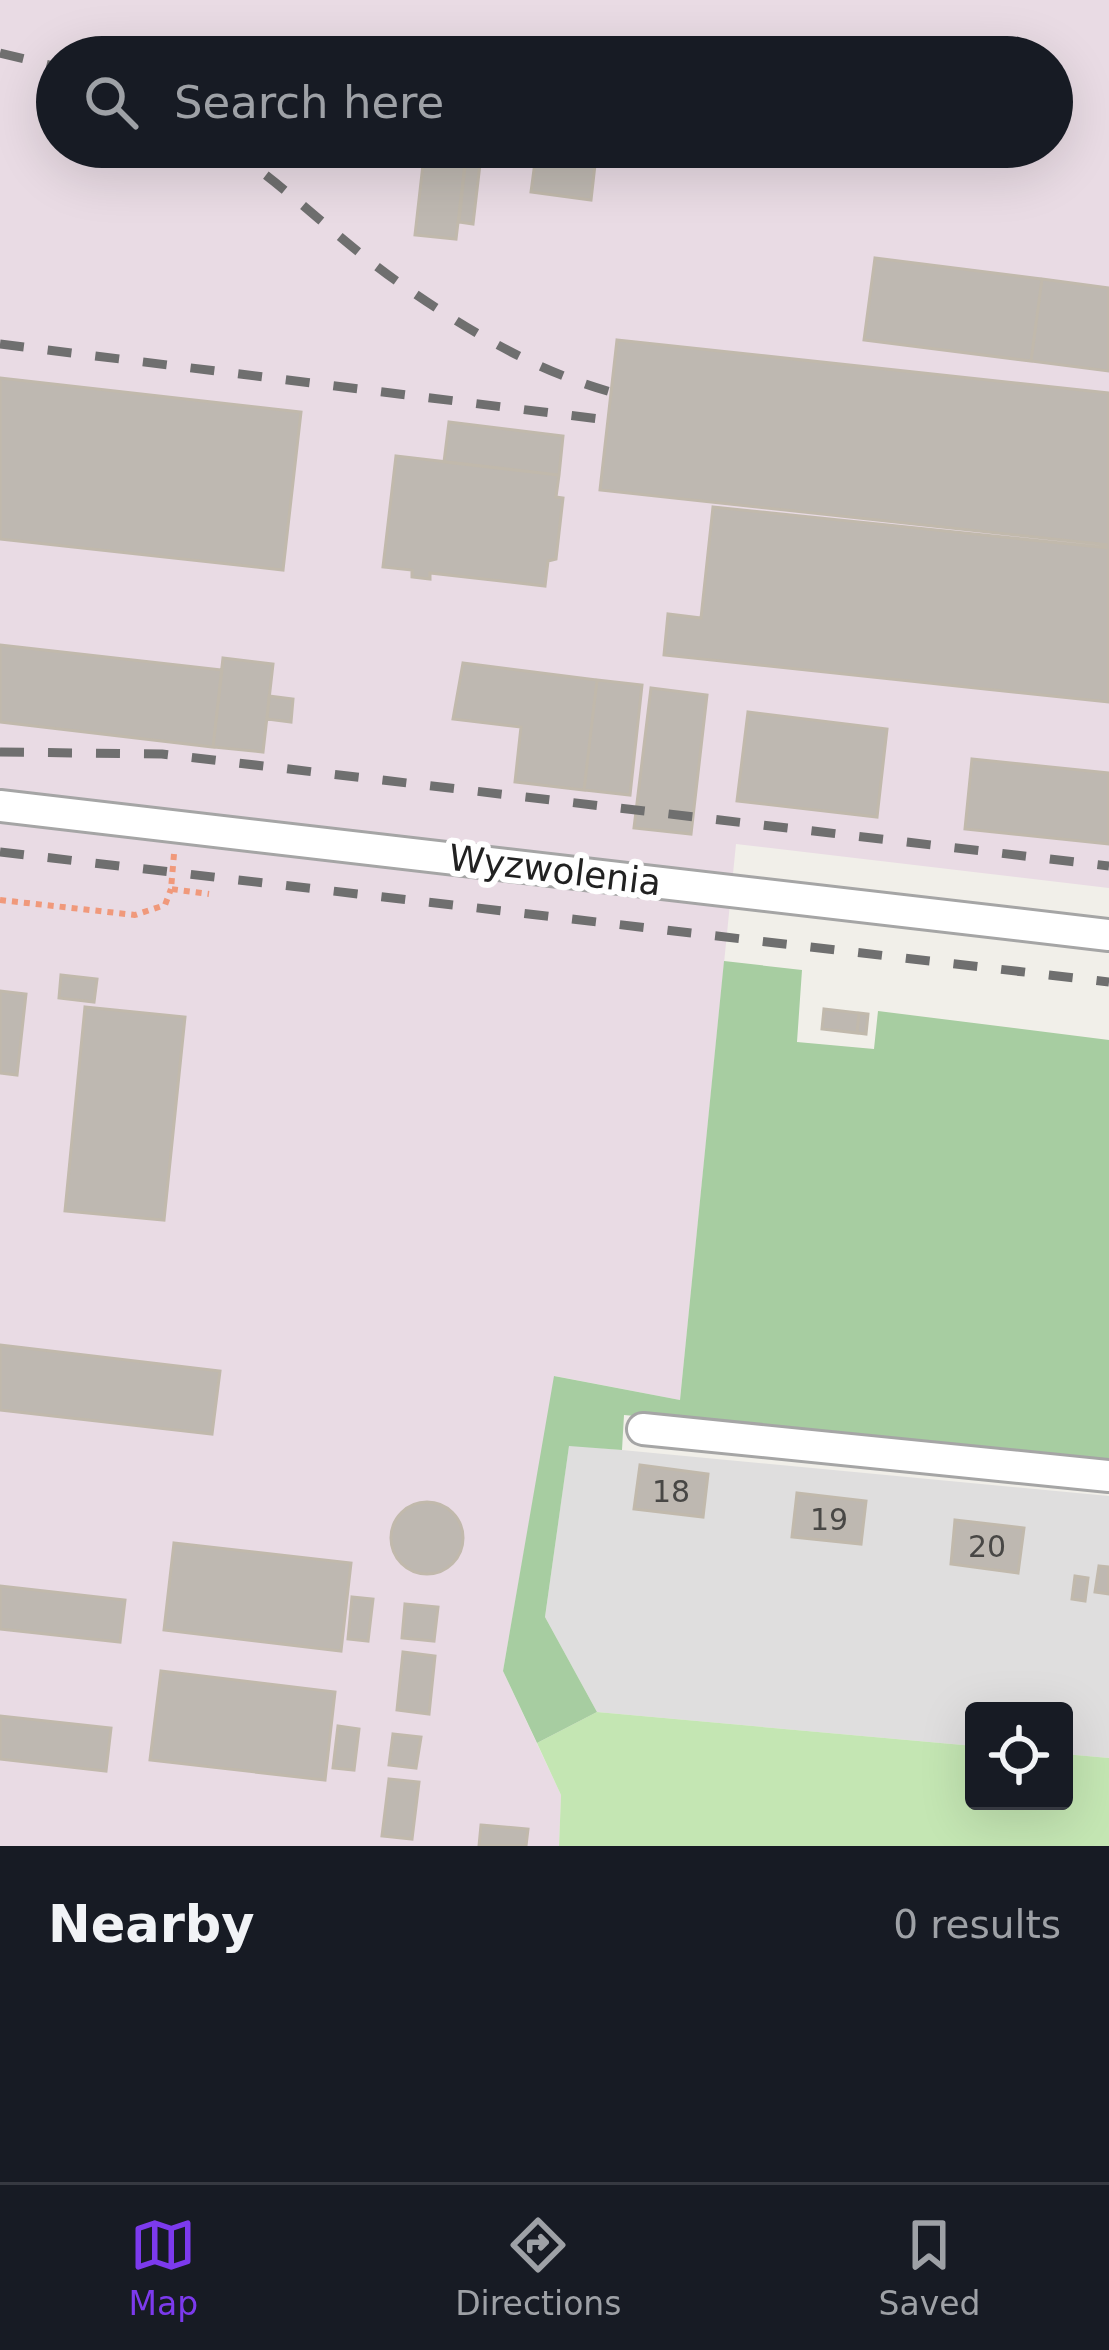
<!DOCTYPE html>
<style>
body{margin:0;font-family:"DejaVu Sans",sans-serif;background:#20242c;color:#f1f3f6}
.controls{position:absolute;right:36px;bottom:36px;display:grid;overflow:hidden;border-radius:12px;box-shadow:0 12px 48px #0002}
.controls button{width:108px;height:108px;display:grid;place-items:center;padding:0;border:0;border-bottom:3px solid #363941;background:#171b24;color:#f1f3f6;font:60px sans-serif}
.list{margin:0;padding:0;list-style:none}
h2{display:flex;justify-content:space-between;align-items:center;height:156px;margin:0;padding:0 48px;font-size:51px}
h2 small{font-size:39px;font-weight:400;color:#9ea1a6}
.icon{flex:none;width:66px;height:66px;fill:none;stroke:currentColor;stroke-width:2;stroke-linecap:round;stroke-linejoin:round}
.map{position:relative;flex:none;width:1109px;height:1846px;overflow:hidden}
.search{position:absolute;background:#171b24;box-shadow:0 12px 48px #0002;left:36px;right:36px;top:36px;height:132px;display:flex;align-items:center;gap:30px;box-sizing:border-box;padding:0 42px;border-radius:66px;color:#9ea1a6;font-size:45px}
.sheet{height:336px;background:#171b24}
nav{display:flex;justify-content:space-around;align-items:center;box-sizing:border-box;height:168px;border-top:3px solid #363941;background:#171b24;font-size:33px;color:#9ea1a6}
nav a{display:grid;justify-items:center;gap:6px}
nav .on{color:#7c3aed}
.map>svg:first-child{display:block}
.residential{fill:#dfdede}
.industrial{fill:#e9dbe4;fill-rule:evenodd}
.grass{fill:#c4e6b3}
.forest{fill:#a7cda1}
.building{fill:#beb8b1;stroke:#c1b9ac;stroke-width:3}
.lines{fill:none;stroke-linecap:round;stroke-linejoin:round}
.minor-casing{stroke:#a5a5a5;stroke-width:36}
.path{stroke:#f0997b;stroke-width:6;stroke-dasharray:6 6;stroke-linecap:butt}
.minor{stroke:#fff;stroke-width:30}
.rail{stroke:#6f6f6f;stroke-width:9;stroke-dasharray:24 24;stroke-linecap:butt}
.labels{text-anchor:middle;dominant-baseline:central;stroke-width:12;stroke-linejoin:round;paint-order:stroke}
.number-label{font-size:30px;fill:#484745}
.street-label{font-size:36px;fill:#212121;stroke:#fff}
</style>
<div class="map">
<svg width="1109" height="1846" viewBox="0 0 1109 1846">
<rect width="100%" height="100%" fill="#f1efe9"/>
<path class="residential" d="M569,1445L1109,1496V1758L1064,1754V1711H974V1746L597,1712L545,1617Z"/>
<path class="industrial" d="M0,0H1109V888L736,844L680,1400L555,1376L503,1671L561,1795L559,1846H0ZM57,57H1052V147H57Z"/>
<path class="grass" d="M597,1712L974,1746V1801H1064V1754L1109,1758V1846H559L561,1795L537,1743Z"/>
<path class="forest" d="M724,961L802,970L797,1042L874,1049L878,1011L1109,1040V1459L624,1415L622,1450L569,1446L545,1617L597,1712L537,1743L503,1671L554,1376L680,1400Z"/>
<path class="building" d="M425,147H467L456,239L415,235Z
M467,147H482L473,224L459,222Z
M537,147H597L591,200L531,192Z
M875,258L1042,279L1031,361L864,340Z
M1042,279L1109,288V371L1031,361Z
M617,340L1109,393V545L600,490Z
M0,378L301,412L283,570L0,539Z
M449,422L563,436L559,475L444,462Z
M396,456L559,475L556,497L563,498L556,559L548,561L545,586L430,573V579L412,577V570L383,567Z
M713,507L1109,548V702L664,655L668,614L701,618Z
M0,645L222,670L213,747L0,722Z
M223,658L273,664L263,752L213,747Z
M463,663L597,680L584,790L515,782L521,727L453,719Z
M597,680L642,685L630,795L584,790Z
M651,688L707,695L691,834L634,828Z
M269,696L293,699L291,722L267,719Z
M748,712L887,729L877,817L737,801Z
M972,759L1109,773V844L965,829Z
M61,975L97,979L94,1002L59,998Z
M0,991L26,994L17,1075L0,1073Z
M85,1007L185,1017L164,1220L65,1211Z
M824,1009L859,1013L857,1033L822,1029Z
M859,1013L868,1014L866,1034L857,1033Z
M0,1345L220,1371L212,1434L0,1410Z
M640,1465L708,1474L703,1517L634,1509Z
M797,1493L866,1501L861,1544L792,1537Z
M391 1538a36 36 0 1 1 72 0a36 36 0 1 1-72 0Z
M955,1520L1024,1528L1018,1573L951,1564Z
M174,1543L351,1563L341,1651L164,1630Z
M1099,1566L1109,1567V1594L1095,1592Z
M1075,1576L1088,1578L1085,1601L1072,1599Z
M0,1586L125,1600L120,1642L0,1629Z
M352,1597L373,1599L368,1641L348,1639Z
M405,1604L438,1607L434,1641L402,1638Z
M403,1652L435,1656L429,1714L397,1710Z
M161,1671L335,1692L325,1780L150,1760Z
M0,1716L111,1728L106,1771L0,1759Z
M338,1726L359,1729L354,1770L333,1768Z
M393,1734L421,1737L416,1768L389,1765Z
M389,1779L419,1782L412,1839L382,1836Z
M481,1825L528,1829L526,1846H479Z"/>
<g class="lines">
<g class="minor-casing">
<path id="minor" d="M0,806L1109,935
M643,1429L1109,1476"/>
</g>
<path class="path" d="M174,854L171,889L209,894
M0,900L135,915L165,905L171,889"/>
<use href="#minor" class="minor"/>
<path class="rail" d="M0,53L57,67
M227,147C292,190 346,248 411,291C472,333 539,372 611,392
M0,344L607,420
M0,752L162,754L1109,866
M0,852L1109,982"/>
</g>
<g class="labels">
<g class="number-label">
<text x="671" y="1491">18</text>
<text x="829" y="1519">19</text>
<text x="987" y="1546">20</text>
</g>
<g class="street-label">
<text transform="translate(555 870) rotate(7)">Wyzwolenia</text>
</g>
</g>
</svg>
<div class="controls">
<button><svg class="icon" aria-label="locate" viewBox="0 0 24 24"><circle cx="12" cy="12" r="6"/><path d="M12 2v4M12 18v4M2 12h4M18 12h4"/></svg></button>
</div>
<div class="search"><svg class="icon" aria-label="search" viewBox="0 0 24 24"><circle cx="10" cy="10" r="6"/><path d="M15 15l6 6"/></svg>Search here</div>
</div>
<section class="sheet">
<h2>Nearby<small>0 results</small></h2>
<ul class="list">
</ul>
</section>
<nav>
<a class="on"><svg class="icon" aria-label="map" viewBox="0 0 24 24"><path d="M3 6l6-2 6 2 6-2v14l-6 2-6-2-6 2zM9 4v14M15 6v14"/></svg>Map</a>
<a><svg class="icon" aria-label="directions" viewBox="0 0 24 24"><path d="M12 3l9 9-9 9-9-9zM9 14v-3h6M13 9l2 2-2 2"/></svg>Directions</a>
<a><svg class="icon" aria-label="saved" viewBox="0 0 24 24"><path d="M7 4h10v16l-5-4-5 4z"/></svg>Saved</a>
</nav>
